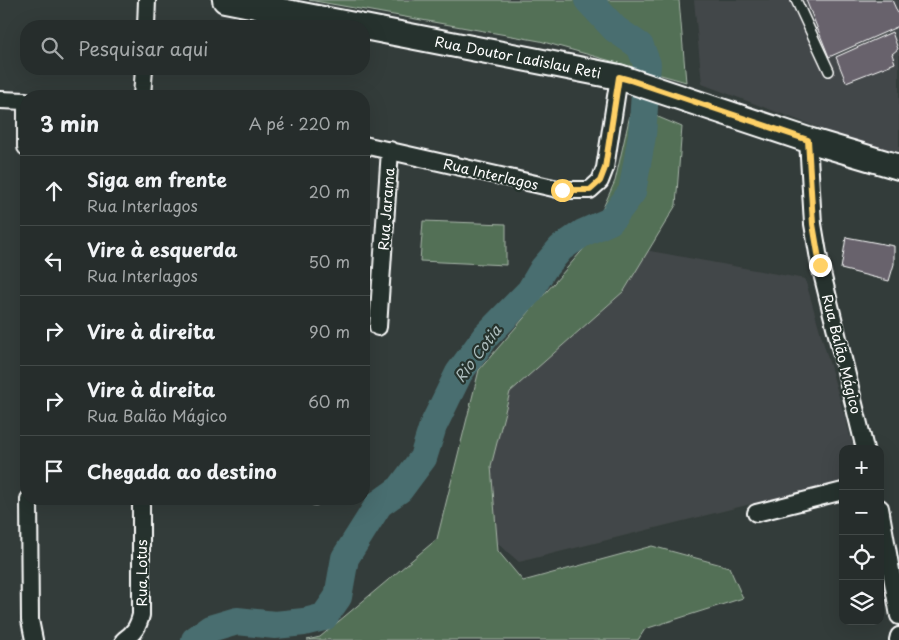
<!DOCTYPE html>
<html lang="pt">
<meta charset="utf-8">
<style>
body{margin:0;font-family:"Playpen Sans",sans-serif;background:#2e3534;color:#f1f3f6}
.controls{position:absolute;right:15px;bottom:15px;display:grid;overflow:hidden;border-radius:10px;box-shadow:0 5px 20px #0002}
.controls button{width:45px;height:45px;display:grid;place-items:center;padding:0;border:0;border-bottom:1px solid #424948;background:#262d2c;color:#f1f3f6;font:25px sans-serif}
.stop{position:absolute;width:15px;height:15px;margin:-11px;border:4px solid #ffd166;border-radius:50%;background:#fff}
.stop.end{background:#ffd166;border-color:#fff;box-shadow:0 1px 5px #0008}
.list{margin:0;padding:0;list-style:none}
h2{display:flex;justify-content:space-between;align-items:center;height:65px;margin:0;padding:0 20px;font-size:21px}
h2 small{font-size:16px;font-weight:400;color:#a4a8a9}
.list li{display:grid;grid-template-columns:32px 1fr auto;gap:15px;align-items:center;box-sizing:border-box;height:70px;padding:0 20px;border-top:1px solid #424948}
.list b{display:block;font-size:19px;white-space:nowrap}
.list p{margin:0;font-size:16px;white-space:nowrap;color:#a4a8a9}
.list em{font-size:16px;font-style:normal;color:#a4a8a9}
.icon{flex:none;width:28px;height:28px;fill:none;stroke:currentColor;stroke-width:2;stroke-linecap:round;stroke-linejoin:round}
.map{position:relative;flex:none;width:899px;height:640px;overflow:hidden}
.search{position:absolute;background:#262d2c;box-shadow:0 5px 20px #0002;left:20px;top:20px;width:350px;height:55px;display:flex;align-items:center;gap:12px;box-sizing:border-box;padding:0 18px;border-radius:20px;color:#a4a8a9;font-size:19px}
.panel{position:absolute;background:#262d2c;box-shadow:0 5px 20px #0002;left:20px;top:90px;width:350px;height:415px;border-radius:20px}
.map>svg:first-child{display:block}
.built{fill:#434749}
.green{fill:#536f56;stroke:#a9b7aa}
.lines{fill:none;stroke-linecap:round;stroke-linejoin:round}
.river{stroke:#4a6e6f;stroke-width:28}
.building{fill:#67626c;stroke:#fff}
.lane-casing{stroke:#fff;stroke-width:12}
.street-casing{stroke:#fff;stroke-width:20}
.secondary-casing{stroke:#fff;stroke-width:28}
.lane{stroke:#26332d;stroke-width:9}
.street{stroke:#26332d;stroke-width:16}
.secondary{stroke:#26332d;stroke-width:24}
.route{stroke:#ffd166;stroke-width:6}
.labels{text-anchor:middle;dominant-baseline:central;stroke-width:4.5;stroke-linejoin:round;paint-order:stroke}
.street-label{font-size:14px;fill:#fff;stroke:#26332d}
.water-label{font-size:15px;font-style:italic;fill:#aebebe;stroke:#26332d}
</style>
<div class="map">
<svg width="899" height="640" viewBox="0 0 899 640">
<rect width="100%" height="100%" fill="#333c3a"/>
<filter id="ink" filterUnits="userSpaceOnUse"><feTurbulence type="fractalNoise" baseFrequency=".02" numOctaves="2"/><feDisplacementMap in="SourceGraphic" scale="10" xChannelSelector="R" yChannelSelector="G"/><feConvolveMatrix kernelMatrix="1 2 1 2 8 2 1 2 1" color-interpolation-filters="sRGB"/></filter>
<g filter="url(#ink)">
<path class="built" d="M694,0H899V158L702,84Z
M617,245L805,279L854,449H843V481L519,562L475,523L495,393Z"/>
<path class="green" d="M309,0H679L686,82L540,41Z
M632,106L682,127L676,205L624,291L510,392L491,466L498,551L523,581L652,546L729,567L743,598L645,629L638,640H307L320,637L437,539L479,370L586,246L615,181Z
M423,221L506,224V265L420,261Z"/>
<g class="lines">
<path class="river" d="M195,640L210,629L237,621L275,625L304,622L324,617L338,597L345,558L379,504L400,489L423,458L433,426L459,373L486,336L530,291L543,269L561,248L583,233L610,221L632,192L642,136L647,64L640,46L615,29L588,0"/>
</g>
<path class="building" d="M806,0H892L899,16V26L829,57Z
M892,32L898,49L892,54L895,63L846,82L836,57Z
M846,237L894,246V264L889,281L841,269Z"/>
<g class="lines">
<g class="lane-casing">
<path id="lane" d="M796,0L829,71
M315,500V499"/>
</g>
<g class="street-casing">
<path id="street" d="M146,26L147,0
M142,96L144,69
M0,100L26,101
M26,101V147
M808,140L813,224L820,265L865,449
M364,145L562,190H590L600,181L605,168L619,77
M378,327L390,150
M29,499L30,620L34,640
M880,508L899,616
M756,513L843,491
M124,640C134,633 138,627 141,615V499
M898,640L899,636"/>
</g>
<g class="secondary-casing">
<path id="secondary" d="M225,0L359,26
M364,27L619,77L808,140L899,167"/>
</g>
<use href="#lane" class="lane"/>
<use href="#street" class="street"/>
<use href="#secondary" class="secondary"/>
</g>
</g>
<g class="lines" filter="url(#ink)">
<path class="route" d="M562,190H590L600,181L605,168L619,77L630,80L808,140L813,224L820,265"/>
</g>
<g class="labels">
<g class="street-label">
<text transform="translate(518 57) rotate(11)">Rua Doutor Ladislau Reti</text>
<text transform="translate(491 174) rotate(13)">Rua Interlagos</text>
<text transform="translate(386 209) rotate(-86)">Rua Jarama</text>
<text transform="translate(842 354) rotate(76)">Rua Balão Mágico</text>
<text transform="translate(141 573) rotate(-90)">Rua Lotus</text>
</g>
<g class="water-label">
<text transform="translate(477 353) rotate(-53)">Rio Cotia</text>
</g>
</g>
</svg>
<div class="controls">
<button>+</button>
<button>−</button>
<button><svg class="icon" aria-label="locate" viewBox="0 0 24 24"><circle cx="12" cy="12" r="6"/><path d="M12 2v4M12 18v4M2 12h4M18 12h4"/></svg></button>
<button><svg class="icon" aria-label="layers" viewBox="0 0 24 24"><path d="M12 4l9 5-9 5-9-5zM3 14l9 5 9-5"/></svg></button>
</div>
<div class="stop" style="left:562px;top:190px"></div>
<div class="stop end" style="left:820px;top:265px"></div>
<div class="search"><svg class="icon" aria-label="search" viewBox="0 0 24 24"><circle cx="10" cy="10" r="6"/><path d="M15 15l6 6"/></svg>Pesquisar aqui</div>
<section class="panel">
<h2>3 min<small>A pé · 220 m</small></h2>
<ul class="list">
<li><svg class="icon" aria-label="ahead" viewBox="0 0 24 24"><path d="M12 20V5M6 11l6-6 6 6"/></svg><div><b>Siga em frente</b><p>Rua Interlagos</p></div><em>20 m</em></li>
<li><svg class="icon" aria-label="left" viewBox="0 0 24 24"><path d="M17 20v-9H6M10 6l-5 5 5 5"/></svg><div><b>Vire à esquerda</b><p>Rua Interlagos</p></div><em>50 m</em></li>
<li><svg class="icon" aria-label="right" viewBox="0 0 24 24"><path d="M7 20v-9h11M14 6l5 5-5 5"/></svg><div><b>Vire à direita</b></div><em>90 m</em></li>
<li><svg class="icon" aria-label="right" viewBox="0 0 24 24"><path d="M7 20v-9h11M14 6l5 5-5 5"/></svg><div><b>Vire à direita</b><p>Rua Balão Mágico</p></div><em>60 m</em></li>
<li><svg class="icon" aria-label="arrive" viewBox="0 0 24 24"><path d="M6 21V4h12l-3 4 3 4H6"/></svg><div><b>Chegada ao destino</b></div></li>
</ul>
</section>
</div>
